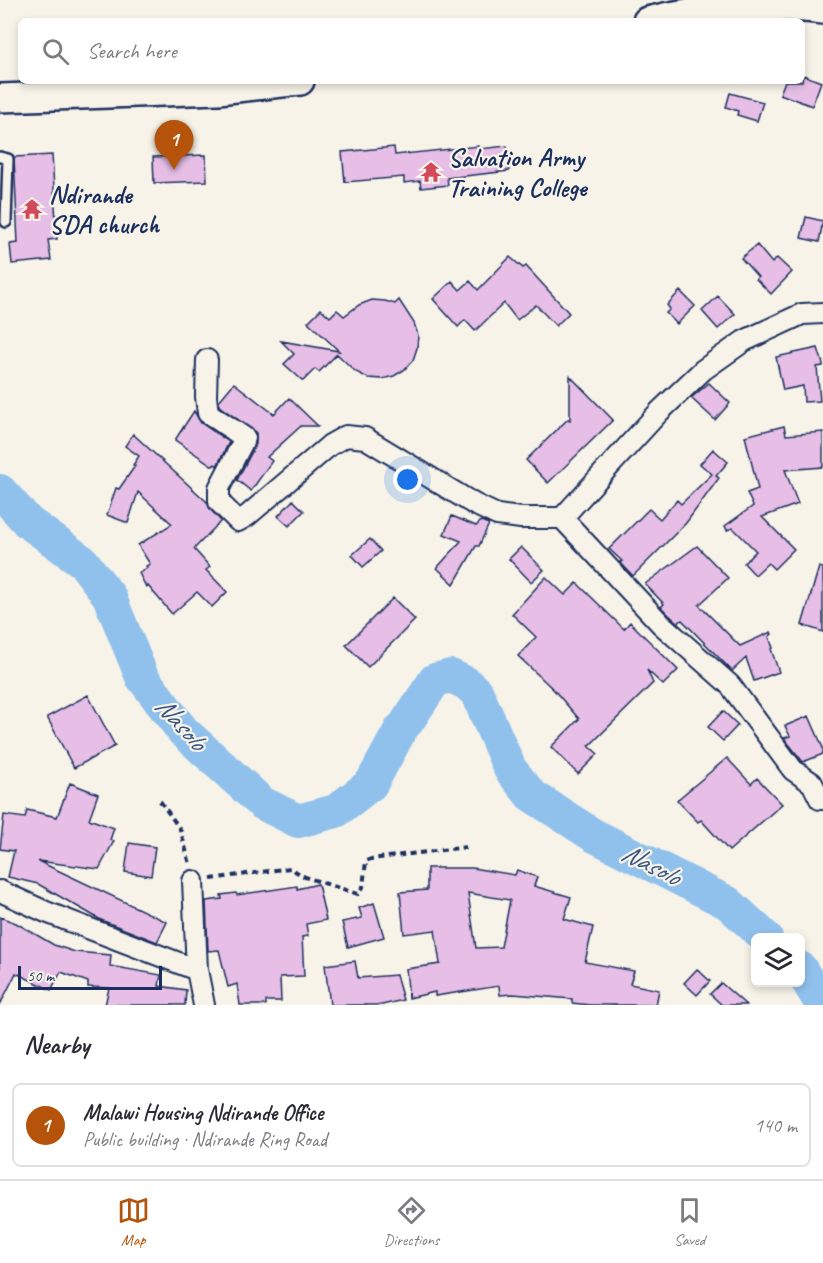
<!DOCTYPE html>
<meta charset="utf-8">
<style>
body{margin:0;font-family:Caveat,sans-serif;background:#f2f2f3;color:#2b2b33}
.controls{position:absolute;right:18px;bottom:18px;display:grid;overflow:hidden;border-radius:9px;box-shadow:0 3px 9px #0003}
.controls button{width:54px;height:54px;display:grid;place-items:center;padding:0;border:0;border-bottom:2px solid #e1e1e2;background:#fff;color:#2b2b33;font:30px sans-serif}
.scale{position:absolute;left:18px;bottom:15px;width:144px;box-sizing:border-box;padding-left:6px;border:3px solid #1b2f5e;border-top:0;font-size:16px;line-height:21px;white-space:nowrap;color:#1b2f5e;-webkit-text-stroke:4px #f7f3e8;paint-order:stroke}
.you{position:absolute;left:408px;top:480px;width:21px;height:21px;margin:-15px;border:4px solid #fff;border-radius:50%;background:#1a73e8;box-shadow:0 0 0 9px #1a73e833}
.badge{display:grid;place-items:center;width:39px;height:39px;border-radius:50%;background:#b45309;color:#fff;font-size:20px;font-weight:700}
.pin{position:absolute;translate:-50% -50px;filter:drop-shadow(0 2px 3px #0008)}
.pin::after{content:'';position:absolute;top:32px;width:21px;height:18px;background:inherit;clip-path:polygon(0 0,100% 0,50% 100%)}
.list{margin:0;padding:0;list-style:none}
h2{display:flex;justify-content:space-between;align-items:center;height:78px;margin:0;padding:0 24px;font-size:26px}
h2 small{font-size:20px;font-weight:400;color:#7c7c81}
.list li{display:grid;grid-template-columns:39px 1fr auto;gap:18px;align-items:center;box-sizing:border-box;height:84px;margin:0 12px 12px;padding:0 12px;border:2px solid #e1e1e2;border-radius:9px}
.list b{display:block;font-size:22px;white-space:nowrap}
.list p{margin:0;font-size:20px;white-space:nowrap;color:#7c7c81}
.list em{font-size:20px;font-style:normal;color:#7c7c81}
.icon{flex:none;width:33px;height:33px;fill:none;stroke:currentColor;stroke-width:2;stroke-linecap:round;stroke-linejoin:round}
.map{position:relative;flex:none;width:823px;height:1005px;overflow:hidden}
.search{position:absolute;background:#fff;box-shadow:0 3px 9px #0003;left:18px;right:18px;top:18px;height:66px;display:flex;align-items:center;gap:15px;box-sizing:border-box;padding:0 21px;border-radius:9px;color:#7c7c81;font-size:22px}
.sheet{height:174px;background:#fff}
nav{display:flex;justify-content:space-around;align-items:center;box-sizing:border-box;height:84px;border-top:2px solid #e1e1e2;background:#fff;font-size:16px;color:#7c7c81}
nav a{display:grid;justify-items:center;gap:3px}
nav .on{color:#b45309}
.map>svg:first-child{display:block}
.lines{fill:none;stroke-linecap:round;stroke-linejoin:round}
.river{stroke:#90c1ec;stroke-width:34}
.building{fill:#e6bee6;stroke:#1b2f5e;stroke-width:1.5;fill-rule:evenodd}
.lane-casing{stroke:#1b2f5e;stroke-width:14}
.street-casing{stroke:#1b2f5e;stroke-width:24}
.secondary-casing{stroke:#1b2f5e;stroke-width:32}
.path{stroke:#1b2f5e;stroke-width:4;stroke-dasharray:6 4.5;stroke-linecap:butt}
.lane{stroke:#f7f3e8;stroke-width:9}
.street{stroke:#f7f3e8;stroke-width:20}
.secondary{stroke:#f7f3e8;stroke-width:27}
.labels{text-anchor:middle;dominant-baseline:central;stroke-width:4.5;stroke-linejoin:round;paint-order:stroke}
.poi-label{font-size:26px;font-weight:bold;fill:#1b2f5e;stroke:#f7f3e8;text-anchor:start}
.water-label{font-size:27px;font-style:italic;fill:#385482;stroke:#f7f3e8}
</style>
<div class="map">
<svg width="823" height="1005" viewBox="0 0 823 1005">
<rect width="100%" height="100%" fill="#f7f3e8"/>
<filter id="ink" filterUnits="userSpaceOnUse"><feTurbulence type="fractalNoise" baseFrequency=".0167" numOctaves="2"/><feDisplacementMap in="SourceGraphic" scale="12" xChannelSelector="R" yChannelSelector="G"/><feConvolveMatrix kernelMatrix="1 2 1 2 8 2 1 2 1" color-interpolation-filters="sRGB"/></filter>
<g filter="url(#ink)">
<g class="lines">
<path class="river" d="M0,491L28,522L83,562L109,596L142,677L183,731L262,803L298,821L336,811L371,784L401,729
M407,722L435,680L451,676L466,683L477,693L510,769L531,795L593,835L728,903L766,938
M800,968L822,1005"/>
</g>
<path class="building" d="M803,75L821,82L812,106L780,94L785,81H802Z
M730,93L763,102L757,121L737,115L738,111L726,107Z
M479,146V149L507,146L509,171L447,178L448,185L421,188L420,181L404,183V177L345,182L342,152L394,147L395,155Z
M52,155L57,239L48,240L51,260L12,264L10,244L18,243L14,157Z
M206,155L207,181L154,183L153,157Z
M806,217L823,221L819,242L801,238Z
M757,245L772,263L777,258L792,272L771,294L756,279L758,277L741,258Z
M510,257L523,268L526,266L569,313L556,326L536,305L517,320L504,303L475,331L465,320L458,327L433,299L452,281L460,290L470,281L478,290Z
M680,291L695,306L677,324L666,313L670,309L667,305Z
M718,296L735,314L718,329L702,311Z
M372,300L385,301L395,304L399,300L414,323L418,335L417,348L413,360L404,370L394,376L382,379L368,378L356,372L337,354L319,372L315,369L303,381L284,364L294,354L281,341L339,351L308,322L321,309L330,317L337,310L344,316L359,305Z
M818,348L823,364V366L817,367L820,401L804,402L803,386L783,390L776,357Z
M570,376L613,420L548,483L526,460L568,419L570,420Z
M234,383L274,414L289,398L318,426H301L267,457L272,461L251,491L237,480L256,444V433L219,406V401Z
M709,383L730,403L715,420L691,398Z
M194,411L201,423L229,442L217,466L215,464L213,466L175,440Z
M784,426L786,435L823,432V467L785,470L798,504L762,517L794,549L774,569L768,563L755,575L744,563L756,551L733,528L727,530L725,526L753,506L747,493L758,489L745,436Z
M133,434L207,502L211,510L221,521L194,549L210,567L206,570L227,592L212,607L197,592L172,614L148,586L146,587L139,573L147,568L146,566L150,564L138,545L172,524L138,492L128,523L107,515L116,488L119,489L135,466L133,465L139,456L125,446Z
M713,449L728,462L716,476L719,478L686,523L633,576L620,562L622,561L609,549L649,509L660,519L677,500L681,504L712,474L700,464Z
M293,500L304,511L289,526L278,516Z
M452,516L476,526L481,521L489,524L479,546H476L454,584L437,568L461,541L444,534Z
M370,539L381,551L363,567L352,555Z
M697,546L728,578L699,605L740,646L771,632L772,634L769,637L773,648L771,649L779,672L754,681L746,658L732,671L682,620L678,623L669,615L661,607L664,604L645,584Z
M521,547L544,570L531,582L509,559Z
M819,567L823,568V632L802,625Z
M546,577L565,595L577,583L624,629L630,622L678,670L663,685L647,670L653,683L589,746L598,754L578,774L551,747L579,719L554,690L518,656L536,637L512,614Z
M393,598L415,620L368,667L346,645Z
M88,695L115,746L74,768L47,717Z
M723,711L738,725L723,741L708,727Z
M809,716L823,748V754L803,762L784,738L790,736L785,726Z
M727,758L751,784L757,778L782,804L729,851L701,820L698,822L677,800Z
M70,783L98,794L89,819L114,828L110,840L114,841L99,869L38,861L167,922L157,942L101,920L38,884L8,877L14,851L0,849L4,815L25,818L27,810L57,817Z
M129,843L155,847L151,876L125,872Z
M427,868H472L515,875L517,870L537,877L534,886L571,897L564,919L593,927L585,962L634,971L630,984L659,990L656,1005H590L572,1003V999L513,994L500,995L499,986L435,996V992L409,998L406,969L440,964L435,930L404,934L400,892L427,890ZM468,893L510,900L501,947L476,948Z
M318,884L326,920L306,924L308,936L302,937L304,976L280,977L281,1001H266V1005H240L237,984L228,987L219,950L208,951L206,901L222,899L221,895L236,893L237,895L297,886V889Z
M374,903L384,937L348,947L342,922L362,918L359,908Z
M0,917L16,923L54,945L75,952L111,955L110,966L161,975L159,986L186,990L185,1005H105L109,988L88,987V982L61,972L51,990L16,973L0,1005Z
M355,961L358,978L396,975L403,1000L382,1005H330L325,965Z
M697,969L710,981L697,995L684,983Z
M721,983L746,1005H722L710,994Z"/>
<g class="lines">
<g class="lane-casing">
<path id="lane" d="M0,157L8,159L6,222"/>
</g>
<g class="street-casing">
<path id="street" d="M207,360L206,397L208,413L245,438L219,488V502L238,521L247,516L330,445L346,436L365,438L474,504L497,515L521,518H562L661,624L730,685L793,770L812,783L820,799H823
M562,518L659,412L703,370L744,341L802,314L823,313
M193,881L197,970L204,1005
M0,891L46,912L197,970"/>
</g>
<g class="secondary-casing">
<path id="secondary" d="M647,21C698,8 770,3 823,10
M0,98L218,90L300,81"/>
</g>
<path class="path" d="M160,801L180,829L190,864
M211,879L290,868L305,877L358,894L363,887L366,861L371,859L466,847"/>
<use href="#lane" class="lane"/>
<use href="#street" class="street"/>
<use href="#secondary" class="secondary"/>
</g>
</g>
<defs>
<g id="temple-bare" transform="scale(1.62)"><path d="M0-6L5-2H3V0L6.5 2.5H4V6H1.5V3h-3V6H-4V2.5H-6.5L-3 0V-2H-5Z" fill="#d1495b" stroke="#f7f3e8" stroke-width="2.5" paint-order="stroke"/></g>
</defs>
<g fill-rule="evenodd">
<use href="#temple-bare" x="431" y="172"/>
<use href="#temple-bare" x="32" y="209"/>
</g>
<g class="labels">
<g class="poi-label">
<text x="448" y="157">Salvation Army<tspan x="448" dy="30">Training College</tspan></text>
<text x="49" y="194">Ndirande<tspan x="49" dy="30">SDA church</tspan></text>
</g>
<g class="water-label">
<text transform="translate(181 723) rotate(48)">Nasolo</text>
<text transform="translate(651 864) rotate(27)">Nasolo</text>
</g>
</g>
</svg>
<div class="controls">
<button><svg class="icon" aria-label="layers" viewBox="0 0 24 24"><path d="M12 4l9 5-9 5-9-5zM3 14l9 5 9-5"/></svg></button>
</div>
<div class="scale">50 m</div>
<div class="you"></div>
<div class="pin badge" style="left:174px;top:170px">1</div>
<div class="search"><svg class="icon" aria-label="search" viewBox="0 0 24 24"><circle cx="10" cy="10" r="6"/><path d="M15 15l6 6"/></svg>Search here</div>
</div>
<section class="sheet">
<h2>Nearby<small></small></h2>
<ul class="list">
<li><span class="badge">1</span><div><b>Malawi Housing Ndirande Office</b><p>Public building · Ndirande Ring Road</p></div><em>140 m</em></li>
</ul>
</section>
<nav>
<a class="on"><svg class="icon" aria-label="map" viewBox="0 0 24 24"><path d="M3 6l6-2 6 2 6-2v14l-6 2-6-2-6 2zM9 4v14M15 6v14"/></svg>Map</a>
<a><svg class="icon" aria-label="directions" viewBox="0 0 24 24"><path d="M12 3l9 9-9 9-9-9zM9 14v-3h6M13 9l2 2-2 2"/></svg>Directions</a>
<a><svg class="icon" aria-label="saved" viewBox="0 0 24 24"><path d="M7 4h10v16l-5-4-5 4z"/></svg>Saved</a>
</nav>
